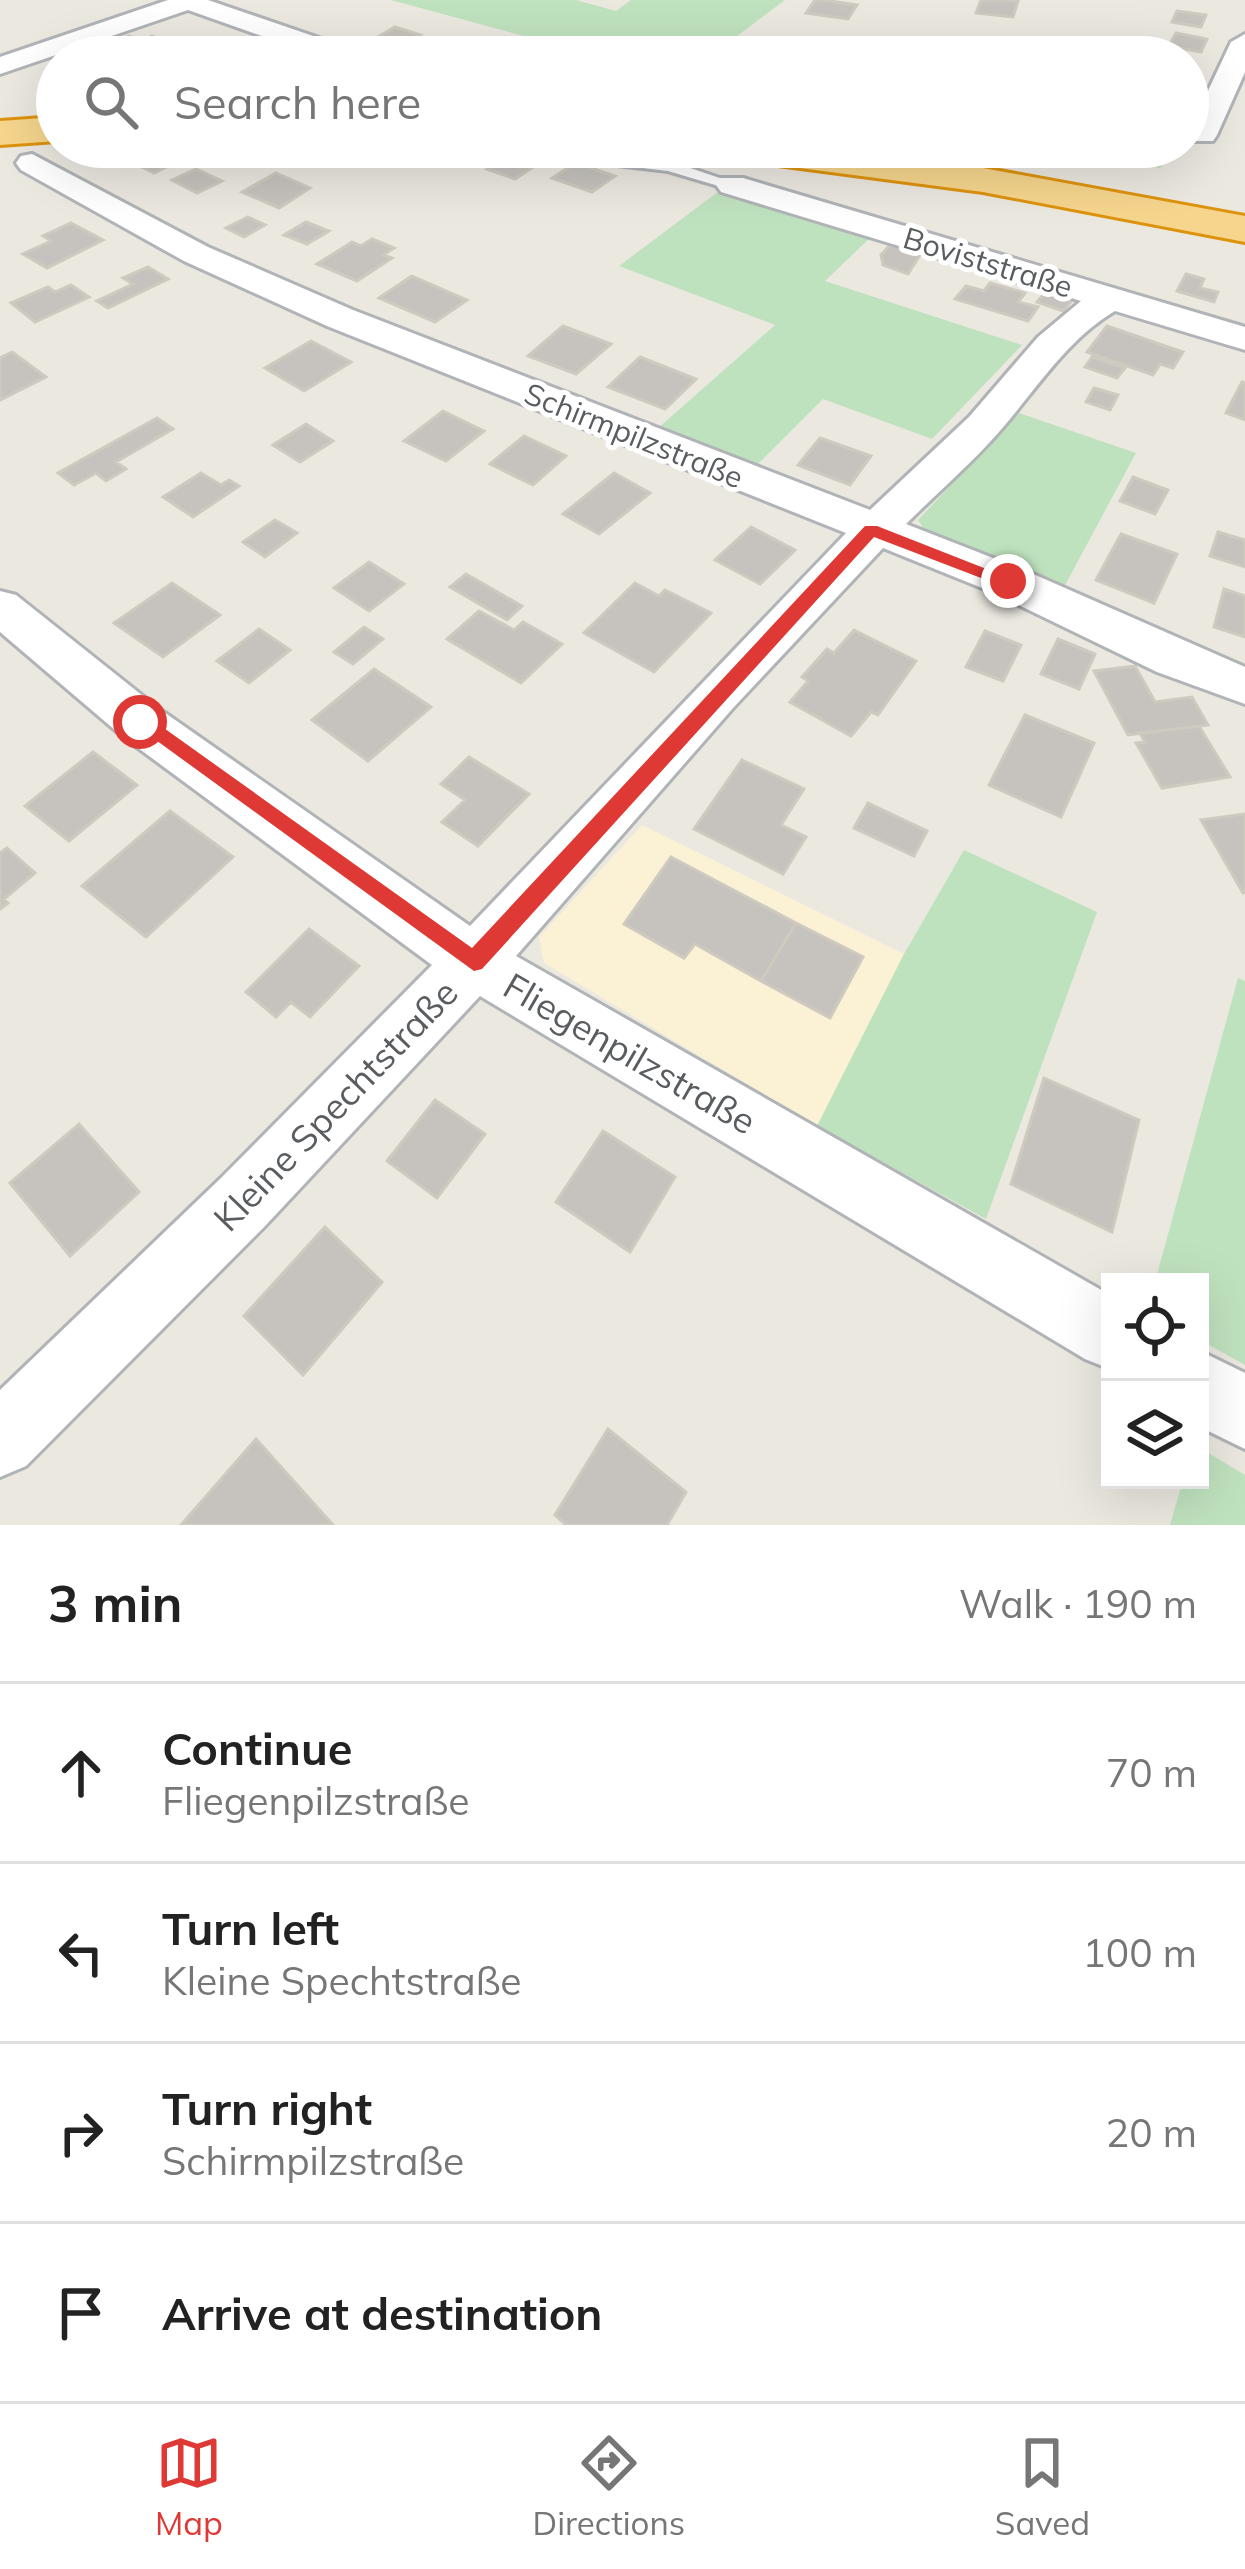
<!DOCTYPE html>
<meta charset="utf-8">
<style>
body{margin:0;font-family:Mulish,sans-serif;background:#f6f6f6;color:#222}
.controls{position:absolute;right:36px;bottom:36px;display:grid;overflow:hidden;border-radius:0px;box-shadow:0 12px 48px #0002}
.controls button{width:108px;height:108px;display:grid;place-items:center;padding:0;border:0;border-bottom:3px solid #e0e0e0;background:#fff;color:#222;font:60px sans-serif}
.stop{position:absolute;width:36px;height:36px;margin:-27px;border:9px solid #de3934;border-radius:50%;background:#fff}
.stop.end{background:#de3934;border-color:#fff;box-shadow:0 3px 12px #0008}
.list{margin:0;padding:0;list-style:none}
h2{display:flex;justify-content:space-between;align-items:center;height:156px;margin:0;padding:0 48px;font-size:51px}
h2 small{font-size:39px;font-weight:400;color:#767676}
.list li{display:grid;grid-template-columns:78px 1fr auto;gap:36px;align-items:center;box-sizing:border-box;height:180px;padding:0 48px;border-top:3px solid #e0e0e0}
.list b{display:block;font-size:45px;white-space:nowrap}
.list p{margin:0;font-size:39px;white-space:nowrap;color:#767676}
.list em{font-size:39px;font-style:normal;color:#767676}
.icon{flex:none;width:66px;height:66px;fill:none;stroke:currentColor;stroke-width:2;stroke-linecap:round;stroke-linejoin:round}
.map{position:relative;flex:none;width:1245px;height:1525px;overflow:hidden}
.search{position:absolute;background:#fff;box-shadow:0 12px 48px #0002;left:36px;right:36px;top:36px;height:132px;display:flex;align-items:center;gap:30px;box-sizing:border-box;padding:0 42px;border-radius:66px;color:#767676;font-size:45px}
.sheet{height:876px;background:#fff}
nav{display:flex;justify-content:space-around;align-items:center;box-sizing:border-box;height:168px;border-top:3px solid #e0e0e0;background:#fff;font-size:33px;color:#767676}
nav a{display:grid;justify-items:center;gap:6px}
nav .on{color:#de3934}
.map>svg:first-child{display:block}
.commercial{fill:#fbf1d5}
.green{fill:#bfe2be}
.building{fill:#c6c3be;stroke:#cfcabf;stroke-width:3}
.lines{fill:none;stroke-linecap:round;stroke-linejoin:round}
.service-casing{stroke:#b1b4b7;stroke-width:6}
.minor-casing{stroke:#b1b4b7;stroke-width:6}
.motorway-casing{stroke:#de930e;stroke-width:6}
.service{fill:#fff;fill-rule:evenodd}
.minor{fill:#fff;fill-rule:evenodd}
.motorway{fill:#f6d68d;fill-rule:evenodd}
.route{fill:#de3934}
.labels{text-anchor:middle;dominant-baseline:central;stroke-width:10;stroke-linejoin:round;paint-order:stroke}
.far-street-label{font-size:30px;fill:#595d60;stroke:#fff}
.street-label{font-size:36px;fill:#595d60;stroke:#fff}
</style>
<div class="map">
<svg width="1245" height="1525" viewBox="0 0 1245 1525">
<rect width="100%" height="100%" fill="#ebe8e0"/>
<path class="commercial" d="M642,825L904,954L817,1126L544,963L539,937Z"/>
<path class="green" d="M391,0H576L616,11L631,0H785L733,39L801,57H601Z
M1037,147H1143L1171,155L1160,168Z
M719,191L870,238L825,281L1022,345L932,439L823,399L755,467L657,429L775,325L619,266Z
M1019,413L1136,453L1063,589L929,537L918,520Z
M964,850L1097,912L986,1219L817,1126L904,954Z
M1238,978L1245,981V1365L1200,1340V1282H1155Z
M1200,1448L1245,1475V1525H1170L1183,1480H1200Z"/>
<path class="building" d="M815,0H824L857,5L848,19L806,13Z
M981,0H1009L1018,1L1013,17L976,13Z
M1177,11L1206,15L1201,27L1172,22Z
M395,27L420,35L399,47L373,40Z
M1176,33L1207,39L1201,52L1169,46Z
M129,36L142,41L152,36L166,42L144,51L117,40Z
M196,39L220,48L201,57L158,56Z
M951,39L987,46L978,57L941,50Z
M454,41L480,50L466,57L431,53Z
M152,147L167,148L187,157L154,173L126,159Z
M507,156L535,166L515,179L487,169Z
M576,163L615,176L592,192L552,178Z
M196,169L222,181L197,193L172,180Z
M276,173L310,188L279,208L242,192Z
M248,217L265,225L244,237L226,228Z
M306,222L329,231L307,244L284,235Z
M71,223L103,240L47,268L23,254L51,241L43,236Z
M372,239L394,248L383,255L392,258L357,281L317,264L352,242L361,246Z
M890,245L920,255L908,274L883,265L881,255Z
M148,267L168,279L108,308L97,301L133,284L123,278Z
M1186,274L1204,279L1200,288L1218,292L1214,302L1177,291Z
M412,276L467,300L435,322L379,298Z
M990,283L1025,293L1018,302L1038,307L1028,321L955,299L966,286L984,291Z
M71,285L89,297L35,322L11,303L48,287L55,292Z
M1048,289L1074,298L1063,311L1037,302Z
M563,326L611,344L576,374L528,356Z
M1107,326L1183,352L1173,368L1160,364L1153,375L1087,352Z
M311,341L351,362L304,391L265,368Z
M12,352L46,377L0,400V358Z
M640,357L696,379L665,409L608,387Z
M1092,357L1125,368L1117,378L1085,367Z
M1242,382L1245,383V420L1226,413Z
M1094,388L1118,395L1110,410L1086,402Z
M443,411L484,431L446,461L404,441Z
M157,418L173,429L116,462L126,469L106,481L96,473L74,485L58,473Z
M306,424L333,441L300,462L273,445Z
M524,436L566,456L533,485L490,464Z
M820,438L871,456L850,485L798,465Z
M201,473L221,485L229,480L239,486L193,517L163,497Z
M614,473L650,493L599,534L563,514Z
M1133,477L1168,490L1155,514L1120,501Z
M275,520L297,533L265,557L243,542Z
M751,527L795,550L760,584L715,560Z
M1218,532L1245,540V567L1210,556Z
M1121,534L1177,554L1154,603L1096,580Z
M369,562L404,584L369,611L334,588Z
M466,574L522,606L507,620L450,587Z
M172,583L220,615L163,657L114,623Z
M635,583L659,596L665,590L711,613L654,672L584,633Z
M1224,589L1245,596V637L1214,627Z
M479,611L514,630L523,622L562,644L521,683L447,639Z
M364,627L383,639L353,664L334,652Z
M259,629L290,650L249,683L217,661Z
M854,630L916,661L878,715L871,712L851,736L790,702L808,681L802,677L827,649L834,653Z
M985,631L1021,645L1003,681L966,667Z
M1058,639L1095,654L1079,689L1041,674Z
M1135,666L1155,702L1192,697L1208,725L1128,735L1094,671Z
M374,669L431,707L368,761L312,720Z
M1025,715L1094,743L1061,817L989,785Z
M1199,726L1230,777L1162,788L1136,743L1145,742L1140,733Z
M93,752L137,785L69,841L25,806Z
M469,757L529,794L478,846L442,822L465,800L441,784Z
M742,760L804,789L781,825L806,837L783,874L694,829Z
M868,803L927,831L914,856L854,828Z
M170,811L233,857L146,937L82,886Z
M1245,814V892L1243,893L1201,820Z
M7,848L35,873L4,899L8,903L0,909V853Z
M671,857L796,923L761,981L695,944L684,958L624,924Z
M796,923L863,957L830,1018L761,981Z
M309,929L359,966L310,1017L291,1002L276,1017L246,992Z
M1044,1078L1139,1120L1112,1232L1011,1184Z
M435,1100L485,1134L437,1198L387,1161Z
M79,1124L139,1192L70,1256L10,1183Z
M603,1131L675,1177L630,1252L556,1202Z
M325,1227L382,1282L303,1375L244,1316Z
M608,1429L686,1492L667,1525H566L555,1515Z
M256,1439L333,1525H181Z"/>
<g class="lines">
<g class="service-casing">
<path id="service" d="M580,152L670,161L740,185L732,190L668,171L574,160V154Z"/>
</g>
<g class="minor-casing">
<path id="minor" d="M168,0H208L357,51L361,57H321L188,10L0,74V57Z
M1245,34V72L1217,135L1213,141H1191L1188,133L1231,42Z
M32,154L208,247L353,310L870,510L969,417L1038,337L1081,301L721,192L716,185L721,178H743L1245,327V350L1115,311C1066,340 1036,390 999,432C970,465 937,493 906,524L1024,570L1245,667V704L1157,672L992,592L883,548L733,708L516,956L1110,1295V1369L1085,1359L480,996L266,1225L26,1466L0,1477V1390L220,1179L432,965L122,736L0,632V591L16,595L158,708L470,926L846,533L327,326L184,261L21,170L16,163L21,156Z
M1200,1351L1245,1373V1449L1200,1427Z"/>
</g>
<g class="motorway-casing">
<path id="motorway" d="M57,117V141L0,145V121Z
M711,147H823L983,168L1245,216V242L983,192L731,159L717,155Z"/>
</g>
<use href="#service" class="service"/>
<use href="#minor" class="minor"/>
<use href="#motorway" class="motorway"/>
</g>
<path class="route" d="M865,526H877L1017,581L1002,586L874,537L482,969L474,971L131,722L140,714L147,716L472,948Z"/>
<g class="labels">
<g class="far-street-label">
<text transform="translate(988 262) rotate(17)">Boviststraße</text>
<text transform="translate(634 435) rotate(22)">Schirmpilzstraße</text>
</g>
<g class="street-label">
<text transform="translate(630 1053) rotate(30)">Fliegenpilzstraße</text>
<text transform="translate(335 1105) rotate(-46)">Kleine Spechtstraße</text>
</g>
</g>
</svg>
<div class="controls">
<button><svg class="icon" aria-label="locate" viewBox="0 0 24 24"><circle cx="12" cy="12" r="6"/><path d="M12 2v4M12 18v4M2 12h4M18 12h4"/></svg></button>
<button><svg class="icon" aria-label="layers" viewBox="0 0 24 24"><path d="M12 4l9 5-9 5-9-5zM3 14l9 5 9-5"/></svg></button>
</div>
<div class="stop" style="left:140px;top:722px"></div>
<div class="stop end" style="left:1008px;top:581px"></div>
<div class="search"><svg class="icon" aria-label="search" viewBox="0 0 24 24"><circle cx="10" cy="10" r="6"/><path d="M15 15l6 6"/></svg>Search here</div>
</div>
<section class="sheet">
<h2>3 min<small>Walk · 190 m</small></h2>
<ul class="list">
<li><svg class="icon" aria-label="ahead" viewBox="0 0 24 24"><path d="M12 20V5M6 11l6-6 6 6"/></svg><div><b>Continue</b><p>Fliegenpilzstraße</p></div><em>70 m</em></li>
<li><svg class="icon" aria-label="left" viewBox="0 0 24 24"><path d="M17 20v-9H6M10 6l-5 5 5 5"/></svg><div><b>Turn left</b><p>Kleine Spechtstraße</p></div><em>100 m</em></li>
<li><svg class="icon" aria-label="right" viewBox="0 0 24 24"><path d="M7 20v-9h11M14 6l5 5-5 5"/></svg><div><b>Turn right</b><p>Schirmpilzstraße</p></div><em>20 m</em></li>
<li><svg class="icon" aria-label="arrive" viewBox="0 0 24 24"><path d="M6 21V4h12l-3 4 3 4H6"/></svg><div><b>Arrive at destination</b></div></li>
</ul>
</section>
<nav>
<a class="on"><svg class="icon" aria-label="map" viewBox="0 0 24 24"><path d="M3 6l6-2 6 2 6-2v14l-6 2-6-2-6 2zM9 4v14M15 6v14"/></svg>Map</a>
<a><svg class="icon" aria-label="directions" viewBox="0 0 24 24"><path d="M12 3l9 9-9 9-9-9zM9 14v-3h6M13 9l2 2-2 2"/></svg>Directions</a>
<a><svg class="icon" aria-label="saved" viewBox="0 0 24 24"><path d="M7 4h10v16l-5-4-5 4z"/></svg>Saved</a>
</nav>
